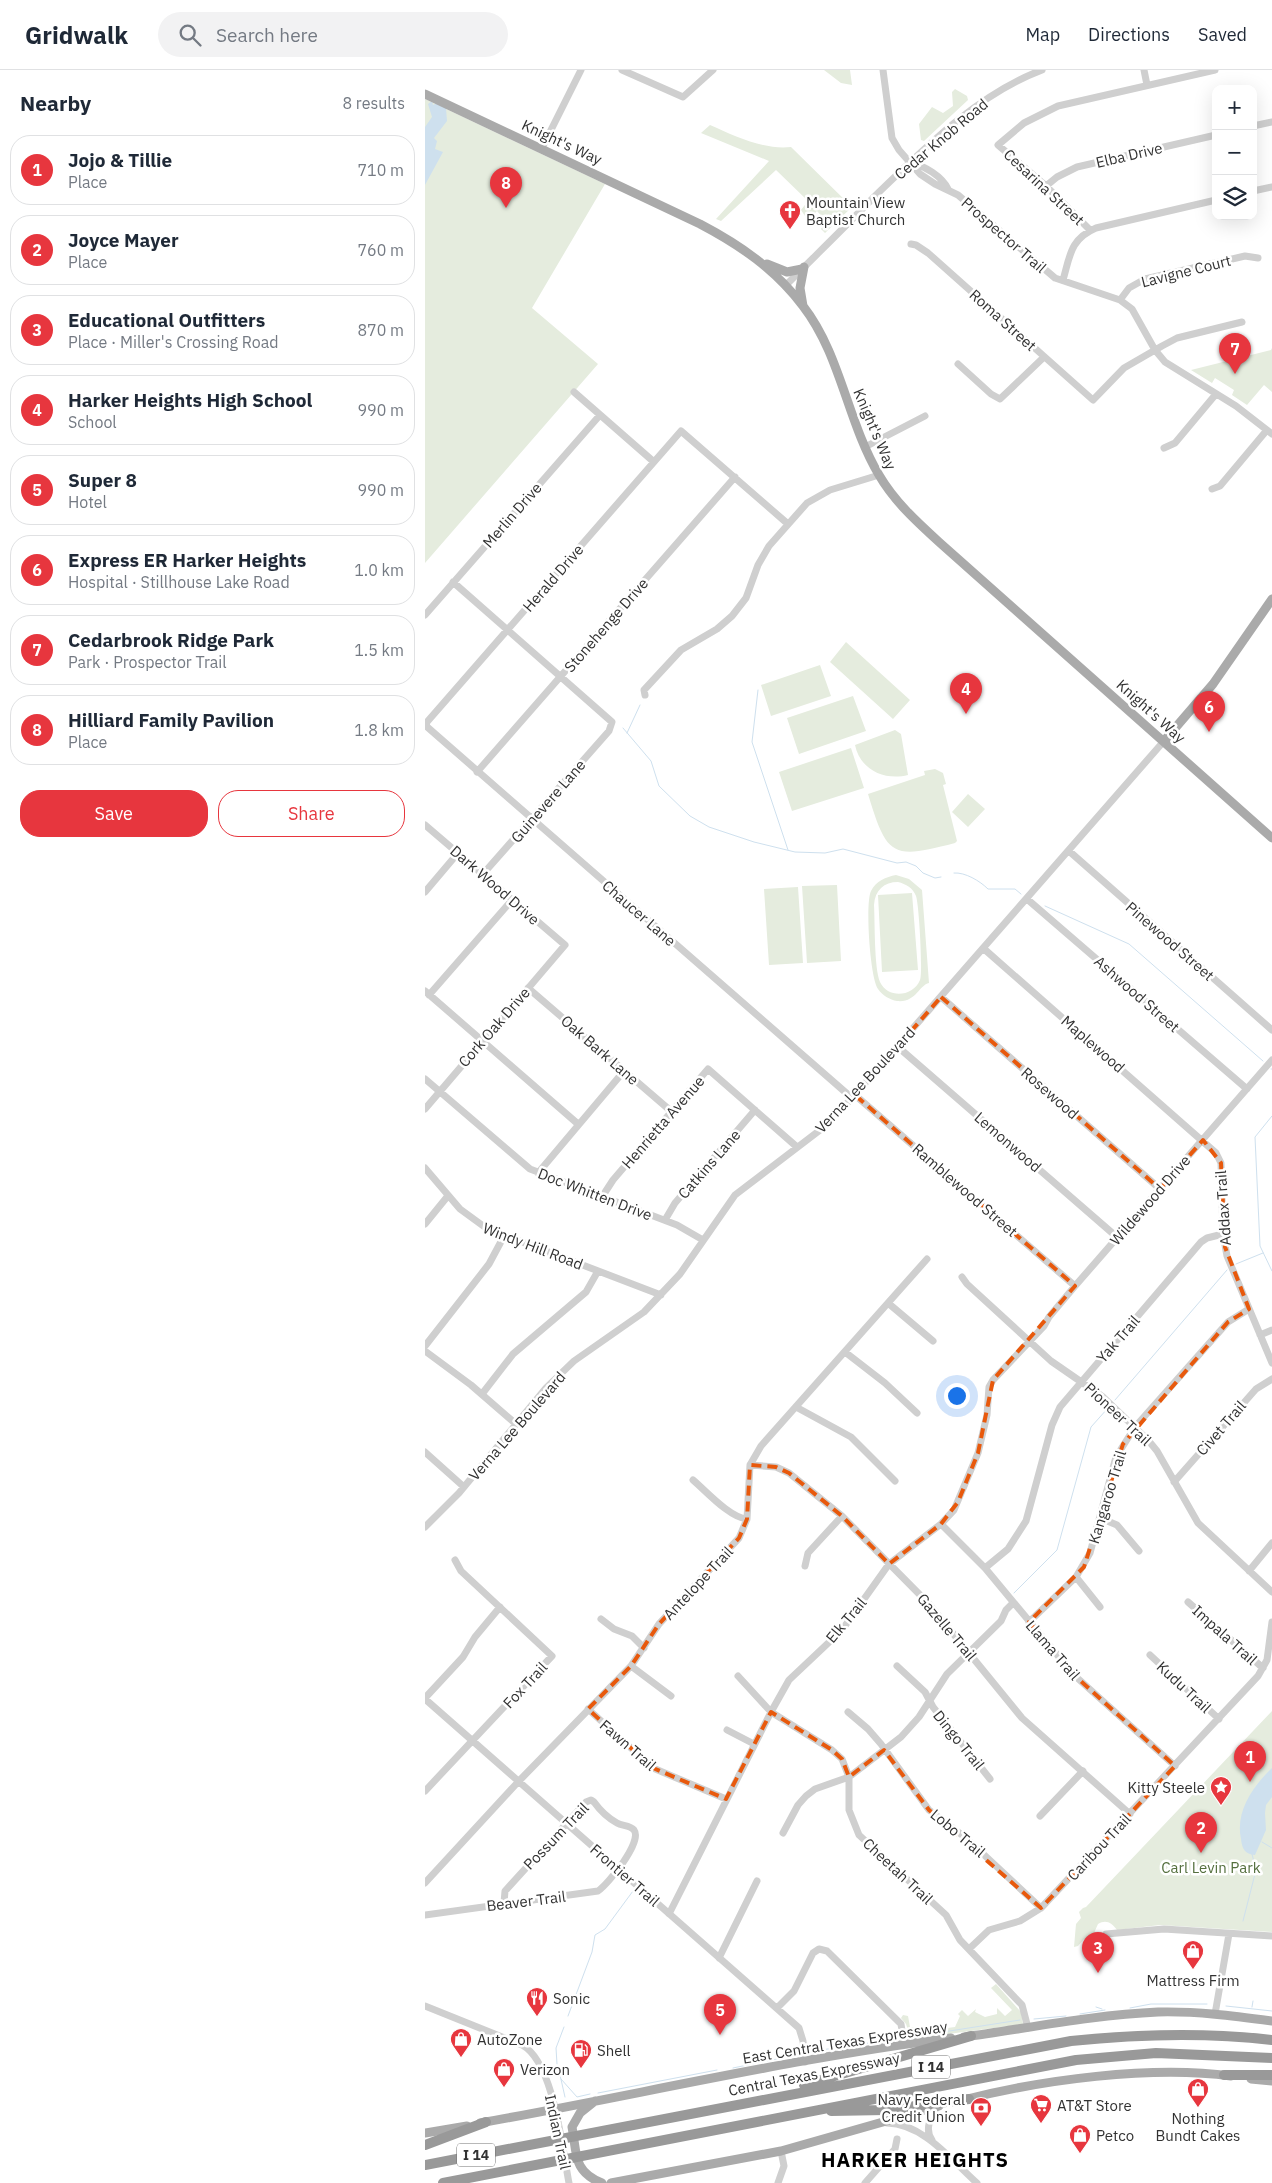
<!DOCTYPE html>
<meta charset="utf-8">
<style>
body{margin:0;font-family:"IBM Plex Sans",sans-serif;background:#f2f2f3;color:#1f2937}
.controls{position:absolute;right:15px;top:15px;display:grid;overflow:hidden;border-radius:10px;box-shadow:0 5px 20px #0002}
.controls button{width:45px;height:45px;display:grid;place-items:center;padding:0;border:0;border-bottom:1px solid #e0e1e3;background:#fff;color:#1f2937;font:25px sans-serif}
.you{position:absolute;left:531px;top:1325px;width:18px;height:18px;margin:-12px;border:4px solid #fff;border-radius:50%;background:#1a73e8;box-shadow:0 0 0 8px #1a73e833}
.badge{display:grid;place-items:center;width:32px;height:32px;border-radius:50%;background:#e7363e;color:#fff;font-size:16px;font-weight:700}
.pin{position:absolute;translate:-50% -41px;filter:drop-shadow(0 1px 2px #0008)}
.pin::after{content:'';position:absolute;top:26px;width:18px;height:15px;background:inherit;clip-path:polygon(0 0,100% 0,50% 100%)}
.list{margin:0;padding:0;list-style:none}
h2{display:flex;justify-content:space-between;align-items:center;height:65px;margin:0;padding:0 20px;font-size:21px}
h2 small{font-size:16px;font-weight:400;color:#747a83}
.list li{display:grid;grid-template-columns:32px 1fr auto;gap:15px;align-items:center;box-sizing:border-box;height:70px;margin:0 10px 10px;padding:0 10px;border:1px solid #e0e1e3;border-radius:20px}
.list b{display:block;font-size:19px;white-space:nowrap}
.list p{margin:0;font-size:16px;white-space:nowrap;color:#747a83}
.list em{font-size:16px;font-style:normal;color:#747a83}
.actions{display:flex;gap:10px;padding:15px 20px}
.actions a{flex:1;padding:11px 0;border:1px solid #e7363e;border-radius:20px;text-align:center;font-size:18px;color:#e7363e}
.actions .main{background:#e7363e;color:#fff}
.icon{flex:none;width:28px;height:28px;fill:none;stroke:currentColor;stroke-width:2;stroke-linecap:round;stroke-linejoin:round}
.map{position:relative;flex:none;width:847px;height:2113px;overflow:hidden}
header{display:flex;align-items:center;gap:30px;box-sizing:border-box;height:70px;padding:0 25px;background:#fff;border-bottom:1px solid #e0e1e3}
header strong{font-size:24px}
nav{display:flex;gap:28px;margin-inline-start:auto;font-size:18px}
.search{width:350px;height:45px;background:#f2f2f3;display:flex;align-items:center;gap:12px;box-sizing:border-box;padding:0 18px;border-radius:28px;color:#747a83;font-size:19px}
main{display:flex}
aside{flex:1;background:#fff}
.map>svg:first-child{display:block}
.green{fill:#e5ecde;fill-rule:evenodd}
.water{fill:#cee0ee}
.lines{fill:none;stroke-linecap:round;stroke-linejoin:round}
.stream{stroke:#cee0ee;stroke-width:1}
.minor{stroke:#cfcfcf;stroke-width:7}
.major{stroke:#aaa;stroke-width:9}
.highway{stroke:#999;stroke-width:10}
.marked{fill:none;stroke:#e8590c;stroke-width:4;stroke-dasharray:10 6;stroke-linejoin:round}
.labels{text-anchor:middle;dominant-baseline:central;stroke-width:5;stroke-linejoin:round;paint-order:stroke}
.shield{fill:#fff;stroke:#707070;stroke-width:1}
.shield-label{font-size:14px;font-weight:bold;fill:#323232}
.street-label{font-size:15px;fill:#323232;stroke:#fff}
.poi-label{font-size:15px;fill:#323232;stroke:#fff;text-anchor:start}
.park-label{font-size:15px;fill:#546f3e;stroke:#fff}
.district-label{font-size:20px;font-weight:bold;letter-spacing:1px;fill:#000;stroke:#fff}
</style>
<header>
<strong>Gridwalk</strong>
<div class="search"><svg class="icon" aria-label="search" viewBox="0 0 24 24"><circle cx="10" cy="10" r="6"/><path d="M15 15l6 6"/></svg>Search here</div>
<nav><a>Map</a><a>Directions</a><a>Saved</a></nav>
</header>
<main>
<aside>
<h2>Nearby<small>8 results</small></h2>
<ul class="list">
<li><span class="badge">1</span><div><b>Jojo &amp; Tillie</b><p>Place</p></div><em>710 m</em></li>
<li><span class="badge">2</span><div><b>Joyce Mayer</b><p>Place</p></div><em>760 m</em></li>
<li><span class="badge">3</span><div><b>Educational Outfitters</b><p>Place · Miller's Crossing Road</p></div><em>870 m</em></li>
<li><span class="badge">4</span><div><b>Harker Heights High School</b><p>School</p></div><em>990 m</em></li>
<li><span class="badge">5</span><div><b>Super 8</b><p>Hotel</p></div><em>990 m</em></li>
<li><span class="badge">6</span><div><b>Express ER Harker Heights</b><p>Hospital · Stillhouse Lake Road</p></div><em>1.0 km</em></li>
<li><span class="badge">7</span><div><b>Cedarbrook Ridge Park</b><p>Park · Prospector Trail</p></div><em>1.5 km</em></li>
<li><span class="badge">8</span><div><b>Hilliard Family Pavilion</b><p>Place</p></div><em>1.8 km</em></li>
</ul>
<div class="actions"><a class="main">Save</a><a>Share</a></div>
</aside>
<div class="map">
<svg width="847" height="2113" viewBox="0 0 847 2113">
<rect width="100%" height="100%" fill="#fff"/>
<path class="green" d="M399,0H425L427,15L416,13Z
M530,19L542,26L543,30L499,71L496,70L494,54L507,37L518,43L528,36L527,22Z
M0,29L180,114L107,238L173,294L0,493Z
M285,55C310,66 338,80 366,77L427,137L400,163L396,159L401,151L392,141L386,147L380,146L376,140L383,131L351,100L296,151L291,149L344,91L276,63Z
M847,278V322L839,315L822,335L807,325L809,320L790,308L787,313L766,300L846,280Z
M421,572L485,630L468,649L405,592Z
M395,595L406,626L346,646L336,615Z
M428,626L441,661L374,684L362,648Z
M470,660L476,664L483,705C460,711 435,700 430,675Z
M426,678L439,718L367,741L354,702Z
M510,699L518,703L521,714L518,715L532,771L530,773C466,790 462,786 443,724L500,705L499,701Z
M543,724L560,739L543,757L527,742Z
M471,805L484,809L497,820L504,913C494,915 491,933 472,931C465,930 457,925 453,919C445,908 440,833 446,821C451,811 461,807 471,805ZM473,812C481,814 488,818 491,826C494,834 498,903 495,910C488,927 463,929 455,912C449,898 450,852 449,835C450,820 459,812 473,812Z
M412,815L416,891L382,893L377,816Z
M373,817L378,893L344,895L339,819Z
M487,823L493,900L457,902L453,825Z
M847,1641V1862L735,1855L692,1860C687,1853 681,1849 673,1854L666,1870L659,1869L653,1876L649,1877L651,1854L656,1848L654,1842L658,1838L661,1837Z
M571,1914L596,1942L598,1954L486,1969L481,1954L476,1948L478,1945L483,1946L485,1957H490L491,1962L530,1957L535,1946L533,1944L537,1940L543,1946L551,1939L550,1942L560,1947L572,1944V1938L580,1946L587,1940L566,1918Z"/>
<path class="water" d="M7,31L8,35L12,33L21,38L22,51L9,68L12,71L10,79L18,82L0,115V57L7,47L3,34Z
M847,1698V1727L841,1735L840,1743L841,1760L830,1785C820,1784 817,1779 816,1769C810,1742 828,1716 847,1698Z"/>
<g class="lines">
<path class="stream" d="M333,620L327,672L363,780
M198,658L226,691L234,716L265,746L284,757L329,772L370,782L400,783L418,779L472,793L481,792L491,796L498,803L510,808L516,807
M202,663L215,635
M529,803C540,802 555,811 563,819H590L596,824
M620,836L704,874L838,991
M846,999H847
M847,1046L830,1067L835,1176L847,1201
M811,1194L838,1183
M690,1330L802,1200
M589,1523L632,1480L666,1357L683,1338
M837,1772L847,1778
M818,1851L831,1800L827,1784
M801,1936L847,1941
M671,1937L677,1939
M827,1937L828,1931
M705,1938L726,1934H782
M655,1944L680,1940
M143,1946L167,1882L170,1865L180,1859L208,1821
M609,1949L641,1946
M486,1967L595,1950
M385,1977L396,1980L471,1969
M132,1994L131,1978L139,1957
M308,1998L361,1987L372,1979
M135,2005L140,2027
M136,2009L152,2027L165,2024
M173,2023L292,2000"/>
<path class="minor" d="M197,0L258,27L288,0
M458,0L467,68L474,80L495,104L510,114L533,125L630,208L695,230L707,239L730,280L740,292L811,336L847,364
M719,0L722,15
M828,56L847,52
M117,78L156,0
M486,92C499,96 517,106 523,119
M621,116L632,107L652,97L791,65
M828,121L847,117
M665,160L621,116L573,75L599,53L633,36L790,0
M486,174L491,175L503,183L668,330L699,298L737,276L752,268L817,252
M638,210C645,186 645,169 671,158L791,130
M360,216C390,186 420,157 449,127C499,79 551,25 617,0
M695,230L704,218L720,209L820,186L833,188
M533,294L566,324L575,329L619,287
M149,322L229,392
M440,377L500,346
M739,378L750,373L791,324
M787,419L795,416L842,360
M363,454L256,361L2,652L1,656L427,1028
M28,512L187,652L184,661L58,804
M0,545L175,345
M220,625L219,620L256,580L292,559L307,546L321,528L333,495L344,476L382,433L405,420L454,405
M52,702L310,407
M0,755L140,875L0,1039
M644,781L847,960
M0,822L33,783
M602,829L822,1019
M558,878L791,1083L796,1093L798,1164L802,1186L847,1293
M103,918L247,1042
M0,921L153,1054
M4,925L87,830
M516,927L735,1119
M473,977L693,1168
M0,1009L105,1099L252,1155L278,1170
M430,1025L650,1216
M0,1098L35,1139L61,1158L236,1225
M113,1103L199,1001
M177,1127L188,1110L283,999L372,1077
M240,1150L250,1133L330,1040
M0,1154L22,1127
M537,1207L542,1214L626,1291L678,1327L723,1370L732,1381L773,1453L847,1522
M463,1233L508,1271
M835,1265L847,1260
M0,1276L64,1194L79,1166
M0,1281L46,1315L91,1354
M420,1282L460,1313L492,1343
M57,1324L88,1284L161,1222L173,1201
M371,1337L426,1367L470,1411
M0,1382L39,1417
M325,1395L351,1397L364,1403L417,1446L504,1534L597,1648L705,1744
M268,1410C281,1421 305,1448 322,1449
M749,1412L831,1319L847,1309
M675,1448L692,1455L714,1481
M516,1454L560,1498L649,1605L750,1696
M0,1457L34,1423L121,1318L149,1291L219,1242L255,1204L310,1125L399,1057L427,1028L739,671
M380,1496L383,1483L417,1446
M560,1498L583,1479L601,1451L627,1355L635,1337L776,1172L782,1168L798,1164
M824,1501L847,1473
M651,1507L675,1537
M763,1532L838,1598
M176,1549L189,1559L207,1566L219,1578
M604,1552L651,1507L665,1483L691,1387L710,1357L803,1252L824,1239
M725,1585L794,1649
M206,1596L246,1626
M472,1596L500,1622L508,1637L565,1709
M313,1606L346,1642L407,1680L417,1689L424,1707V1740L434,1765L521,1845L535,1870L597,1935L603,1958
M0,1628L38,1587L50,1567L75,1537
M0,1629L374,1958L378,1971L380,1992
M163,1639L228,1698L301,1729
M423,1642L443,1659L456,1674L504,1740L541,1768L616,1838
M302,1660L329,1674
M0,1721L127,1586L36,1501L30,1490
M615,1746L658,1701
M358,1763L373,1735L381,1726L390,1719L424,1707L476,1667L494,1647L522,1604L576,1551L581,1540L588,1533
M0,1813L93,1712L206,1596L234,1554L314,1468L322,1449L325,1395L336,1376L502,1189
M244,1844L346,1642L364,1610L417,1560L464,1494L516,1454L529,1440L553,1383L562,1345L564,1317L568,1310L619,1256L624,1247L650,1216L847,990
M0,1845L173,1821C183,1814 218,1772 209,1760C205,1755 197,1756 192,1753C183,1748 174,1739 169,1732L166,1730L161,1732L80,1821L79,1833
M681,1864L739,1859L847,1866
M544,1879L564,1860L595,1851L616,1838L833,1606L842,1590L847,1552
M294,1888L332,1811
M0,1936L97,1975C129,1992 137,2078 144,2113
M352,1938L369,1921L388,1883L394,1879L402,1881L476,1954L479,1974
M790,1944L804,1864
M462,2053C499,2054 526,2090 552,2113
M507,2070C499,2059 506,2047 512,2037
M353,2113L359,2096L356,2081
M440,2113L470,2079L472,2069"/>
<path class="major" d="M0,24L275,154C315,175 350,199 378,236C416,285 422,351 454,405C469,431 492,452 514,472L847,768
M342,194L362,202L377,199
M378,236L375,218L379,197
M739,671L788,614L847,529
M539,1967C604,1958 668,1945 733,1942C771,1941 809,1946 847,1951
M826,2009L847,2011
M538,2030C616,2010 726,1995 806,2006
M170,2031L155,2043L147,2057C152,2084 148,2102 177,2113
M55,2053C212,2025 368,1988 526,1968
M0,2063L42,2056
M186,2113L356,2081L514,2036"/>
<path class="highway" d="M799,2005H847
M379,2015L546,1966
M406,2041L460,2040L544,2029
M0,2075L61,2052
M0,2095L646,1971C713,1964 780,1962 847,1970
M18,2113L651,1990L731,1983L847,1988"/>
</g>
<path class="marked" d="M516,927L735,1119L778,1070L796,1093L800,1177L824,1239L803,1252L698,1374L659,1497L604,1552L649,1605L750,1696L616,1838L504,1740L459,1680L424,1707L417,1689L407,1680L346,1642L301,1729L228,1698L163,1639L206,1596L234,1554L314,1468L322,1449L325,1395L351,1397L364,1403L417,1446L464,1494L516,1454L533,1432L553,1383L568,1310L650,1216L430,1025Z"/>
<defs>
<g id="church-pin" transform="scale(1.125)"><path d="M0 17L-7.5 6A9.5 9.5 0 1 1 7.5 6Z" fill="#e7363e" stroke="#fff"/><path d="M-1.2-6h2.4v3.5h3.3v2.4h-3.3V6h-2.4V-.1h-3.3v-2.4h3.3Z" fill="#fff"/></g>
<g id="sight-pin" transform="scale(1.125)"><path d="M0 17L-7.5 6A9.5 9.5 0 1 1 7.5 6Z" fill="#e7363e" stroke="#fff"/><path d="M0-6L1.8-2.2L6-1.7L2.9 1.2L3.7 5.4L0 3.3L-3.7 5.4L-2.9 1.2L-6-1.7L-1.8-2.2Z" fill="#fff"/></g>
<g id="shop-pin" transform="scale(1.125)"><path d="M0 17L-7.5 6A9.5 9.5 0 1 1 7.5 6Z" fill="#e7363e" stroke="#fff"/><path d="M-5-2.5h2.3a2.7 3.5 0 0 1 5.4 0H5L5.5 6h-11ZM-1.5-2.5h3a1.5 2.3 0 0 0-3 0Z" fill="#fff"/></g>
<g id="restaurant-pin" transform="scale(1.125)"><path d="M0 17L-7.5 6A9.5 9.5 0 1 1 7.5 6Z" fill="#e7363e" stroke="#fff"/><path d="M-5-6h1v4h1v-4h1v4h1v-4h1v5L-1.5 .5V6h-2V.5L-5-1ZM5-6V6H3V1.5H1.5Q1.5-4 5-6Z" fill="#fff"/></g>
<g id="fuel-pin" transform="scale(1.125)"><path d="M0 17L-7.5 6A9.5 9.5 0 1 1 7.5 6Z" fill="#e7363e" stroke="#fff"/><path d="M-5.5-6h7V0h2V4h1.3V-2.5L3-4.5l.8-.8L6-3V5H2.5V1h-1V6h-7ZM-4.2-4.7v3.2H.2V-4.7Z" fill="#fff"/></g>
<g id="supermarket-pin" transform="scale(1.125)"><path d="M0 17L-7.5 6A9.5 9.5 0 1 1 7.5 6Z" fill="#e7363e" stroke="#fff"/><path d="M-6-5.5h2.5l.6 2H6L4.5 2H-2.5L-4.4-4H-6ZM-1.5 3.2a1.3 1.3 0 1 0 .1 0ZM3 3.2a1.3 1.3 0 1 0 .1 0Z" fill="#fff"/></g>
<g id="bank-pin" transform="scale(1.125)"><path d="M0 17L-7.5 6A9.5 9.5 0 1 1 7.5 6Z" fill="#e7363e" stroke="#fff"/><path d="M-6-4H6V4H-6ZM0-2.3a2.3 2.3 0 1 0 0 4.6a2.3 2.3 0 1 0 0-4.6Z" fill="#fff"/></g>
</defs>
<g fill-rule="evenodd">
<use href="#church-pin" x="365" y="141"/>
<use href="#sight-pin" x="796" y="1717"/>
<use href="#shop-pin" x="768" y="1881"/>
<use href="#restaurant-pin" x="112" y="1928"/>
<use href="#shop-pin" x="36" y="1969"/>
<use href="#fuel-pin" x="156" y="1980"/>
<use href="#shop-pin" x="79" y="1999"/>
<use href="#shop-pin" x="773" y="2019"/>
<use href="#supermarket-pin" x="616" y="2035"/>
<use href="#bank-pin" x="556" y="2038"/>
<use href="#shop-pin" x="655" y="2065"/>
</g>
<g class="labels">
<g class="shield">
<rect x="487" y="1985.5" width="38" height="23" rx="4"/>
<rect x="32" y="2073.5" width="38" height="23" rx="4"/>
</g>
<g class="shield-label">
<text x="506" y="1997">I 14</text>
<text x="51" y="2085">I 14</text>
</g>
<g class="street-label">
<text transform="translate(516 69) rotate(-40)">Cedar Knob Road</text>
<text transform="translate(137 72) rotate(25)">Knight's Way</text>
<text transform="translate(704 85) rotate(-13)">Elba Drive</text>
<text transform="translate(619 117) rotate(43)">Cesarina Street</text>
<text transform="translate(579 165) rotate(41)">Prospector Trail</text>
<text transform="translate(761 201) rotate(-14)">Lavigne Court</text>
<text transform="translate(578 250) rotate(42)">Roma Street</text>
<text transform="translate(450 359) rotate(67)">Knight's Way</text>
<text transform="translate(87 445) rotate(-49)">Merlin Drive</text>
<text transform="translate(128 508) rotate(-49)">Herald Drive</text>
<text transform="translate(181 555) rotate(-49)">Stonehenge Drive</text>
<text transform="translate(726 641) rotate(42)">Knight's Way</text>
<text transform="translate(123 731) rotate(-49)">Guinevere Lane</text>
<text transform="translate(70 815) rotate(41)">Dark Wood Drive</text>
<text transform="translate(214 843) rotate(41)">Chaucer Lane</text>
<text transform="translate(745 871) rotate(41)">Pinewood Street</text>
<text transform="translate(712 924) rotate(41)">Ashwood Street</text>
<text transform="translate(69 957) rotate(-49)">Cork Oak Drive</text>
<text transform="translate(668 974) rotate(41)">Maplewood</text>
<text transform="translate(175 980) rotate(41)">Oak Bark Lane</text>
<text transform="translate(440 1010) rotate(-47)">Verna Lee Boulevard</text>
<text transform="translate(625 1023) rotate(41)">Rosewood</text>
<text transform="translate(238 1052) rotate(-49)">Henrietta Avenue</text>
<text transform="translate(583 1072) rotate(41)">Lemonwood</text>
<text transform="translate(284 1094) rotate(-49)">Catkins Lane</text>
<text transform="translate(540 1120) rotate(41)">Ramblewood Street</text>
<text transform="translate(170 1124) rotate(21)">Doc Whitten Drive</text>
<text transform="translate(725 1130) rotate(-49)">Wildewood Drive</text>
<text transform="translate(798 1138) rotate(-94)">Addax Trail</text>
<text transform="translate(108 1176) rotate(21)">Windy Hill Road</text>
<text transform="translate(693 1269) rotate(-49)">Yak Trail</text>
<text transform="translate(693 1344) rotate(43)">Pioneer Trail</text>
<text transform="translate(92 1356) rotate(-49)">Verna Lee Boulevard</text>
<text transform="translate(796 1358) rotate(-49)">Civet Trail</text>
<text transform="translate(682 1427) rotate(-73)">Kangaroo Trail</text>
<text transform="translate(273 1513) rotate(-47)">Antelope Trail</text>
<text transform="translate(421 1550) rotate(-50)">Elk Trail</text>
<text transform="translate(522 1557) rotate(50)">Gazelle Trail</text>
<text transform="translate(800 1565) rotate(42)">Impala Trail</text>
<text transform="translate(628 1580) rotate(49)">Llama Trail</text>
<text transform="translate(100 1615) rotate(-47)">Fox Trail</text>
<text transform="translate(759 1617) rotate(43)">Kudu Trail</text>
<text transform="translate(534 1670) rotate(51)">Dingo Trail</text>
<text transform="translate(203 1675) rotate(41)">Fawn Trail</text>
<text transform="translate(533 1763) rotate(40)">Lobo Trail</text>
<text transform="translate(131 1766) rotate(-46)">Possum Trail</text>
<text transform="translate(674 1777) rotate(-47)">Caribou Trail</text>
<text transform="translate(473 1801) rotate(43)">Cheetah Trail</text>
<text transform="translate(200 1805) rotate(41)">Frontier Trail</text>
<text transform="translate(101 1831) rotate(-7)">Beaver Trail</text>
<text transform="translate(420 1972) rotate(-9)">East Central Texas Expressway</text>
<text transform="translate(389 2004) rotate(-11)">Central Texas Expressway</text>
<text transform="translate(133 2062) rotate(78)">Indian Trail</text>
</g>
<g class="poi-label">
<text x="381" y="132">Mountain View<tspan x="381" dy="17">Baptist Church</tspan></text>
<text x="780" y="1717" text-anchor="end">Kitty Steele</text>
<text x="768" y="1910" text-anchor="middle">Mattress Firm</text>
<text x="128" y="1928">Sonic</text>
<text x="52" y="1969">AutoZone</text>
<text x="172" y="1980">Shell</text>
<text x="95" y="1999">Verizon</text>
<text x="540" y="2029" text-anchor="end">Navy Federal<tspan x="540" dy="17">Credit Union</tspan></text>
<text x="632" y="2035">AT&amp;T Store</text>
<text x="773" y="2048" text-anchor="middle">Nothing<tspan x="773" dy="17">Bundt Cakes</tspan></text>
<text x="671" y="2065">Petco</text>
</g>
<g class="park-label">
<text x="786" y="1797">Carl Levin Park</text>
</g>
<g class="district-label">
<text x="490" y="2089">HARKER HEIGHTS</text>
</g>
</g>
</svg>
<div class="controls">
<button>+</button>
<button>−</button>
<button><svg class="icon" aria-label="layers" viewBox="0 0 24 24"><path d="M12 4l9 5-9 5-9-5zM3 14l9 5 9-5"/></svg></button>
</div>
<div class="you"></div>
<div class="pin badge" style="left:825px;top:1712px">1</div>
<div class="pin badge" style="left:776px;top:1783px">2</div>
<div class="pin badge" style="left:673px;top:1903px">3</div>
<div class="pin badge" style="left:541px;top:644px">4</div>
<div class="pin badge" style="left:295px;top:1965px">5</div>
<div class="pin badge" style="left:784px;top:662px">6</div>
<div class="pin badge" style="left:810px;top:304px">7</div>
<div class="pin badge" style="left:81px;top:138px">8</div>
</div>
</main>
